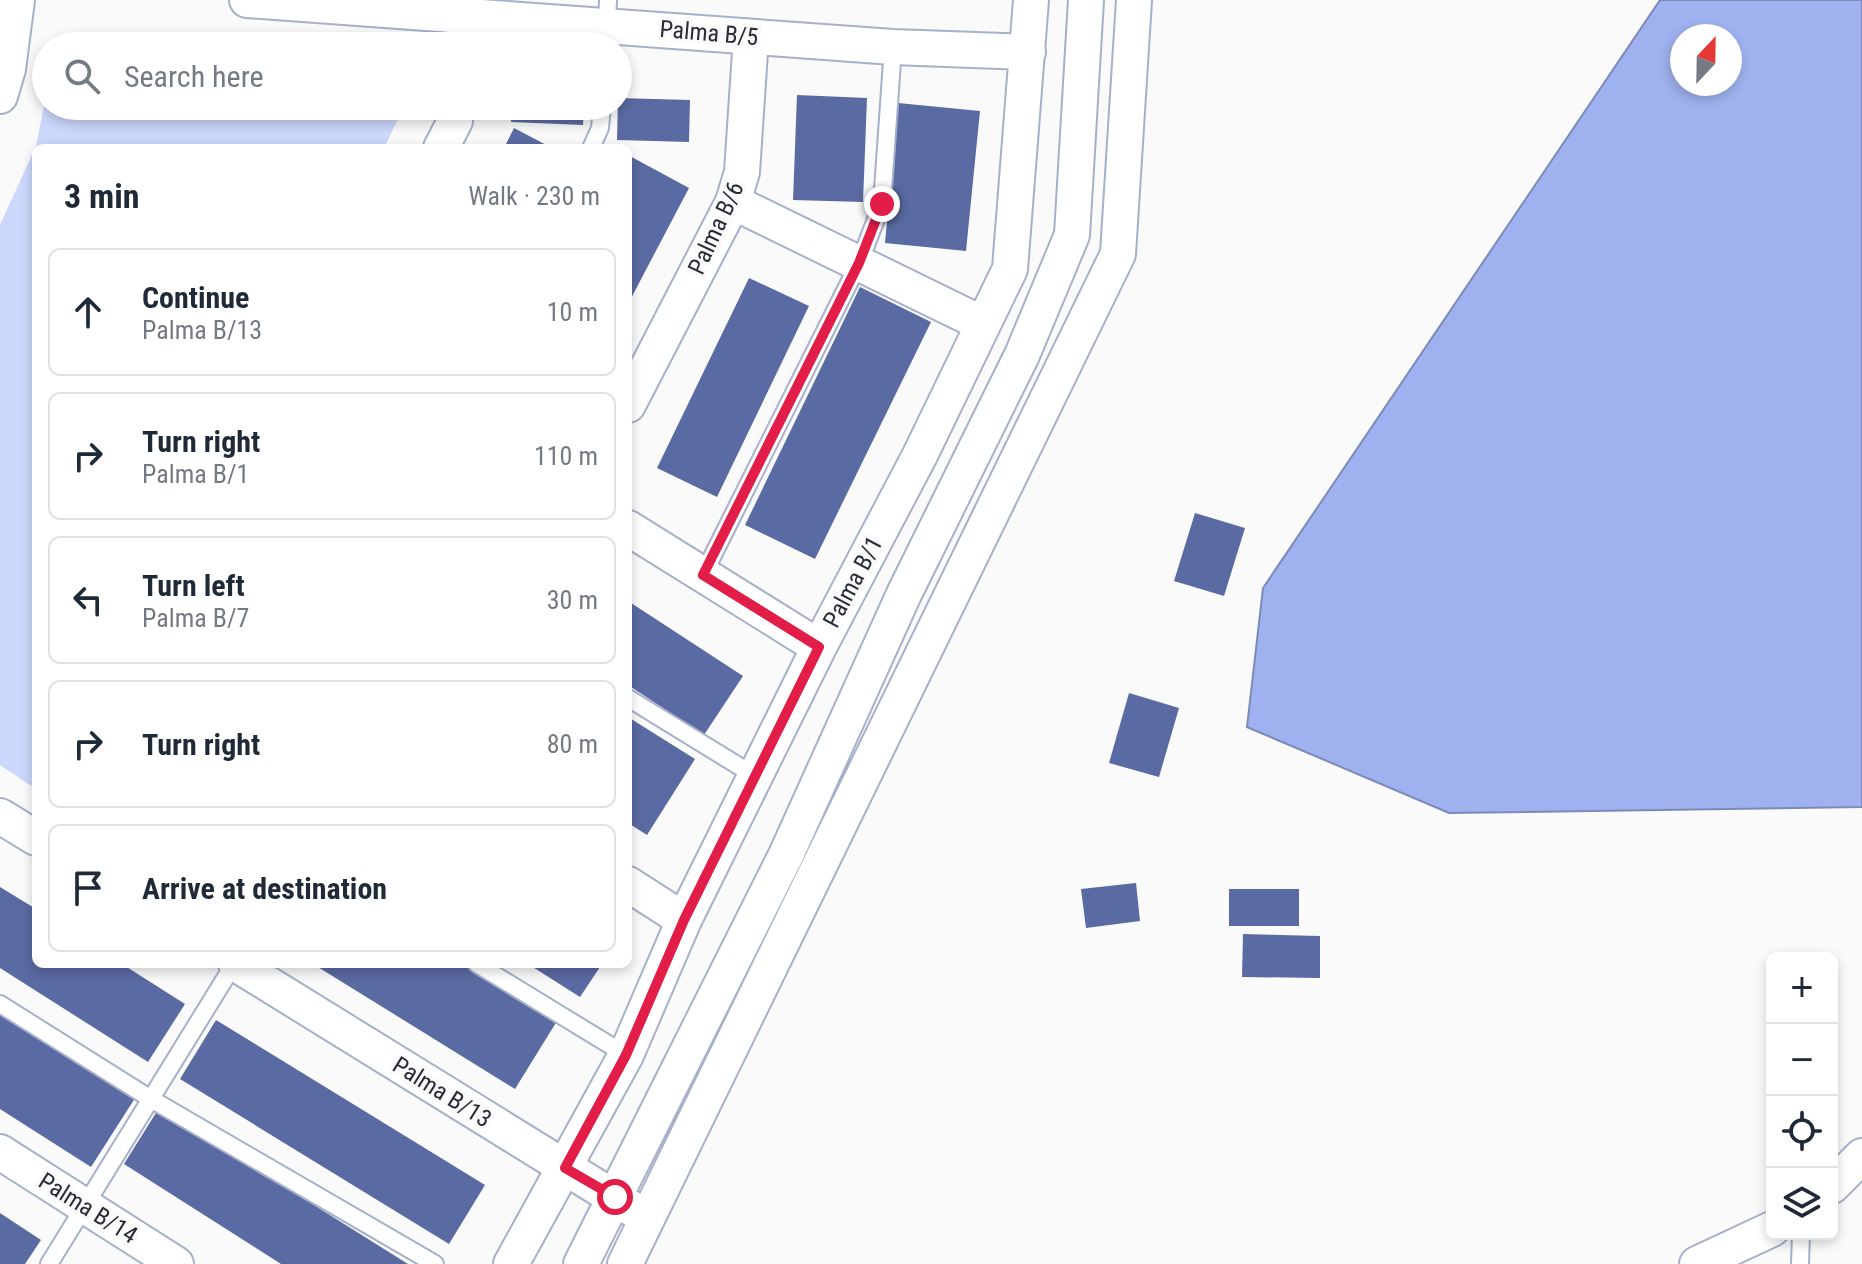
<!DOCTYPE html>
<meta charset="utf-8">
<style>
body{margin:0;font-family:"Roboto Condensed",sans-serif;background:#f6f6f7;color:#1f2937}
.controls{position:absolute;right:24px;bottom:24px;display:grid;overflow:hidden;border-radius:12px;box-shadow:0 4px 12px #0003}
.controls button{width:72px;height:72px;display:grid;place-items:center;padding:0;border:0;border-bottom:2px solid #e0e1e3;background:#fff;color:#1f2937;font:40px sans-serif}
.compass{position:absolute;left:1670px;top:24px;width:72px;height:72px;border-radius:50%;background:#fff;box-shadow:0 4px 12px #0003;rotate:22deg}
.stop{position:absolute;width:24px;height:24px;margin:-18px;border:6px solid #e11d48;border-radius:50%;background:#fff}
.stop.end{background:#e11d48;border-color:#fff;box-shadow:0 2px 8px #0008}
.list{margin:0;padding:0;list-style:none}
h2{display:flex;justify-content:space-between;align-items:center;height:104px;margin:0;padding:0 32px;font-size:34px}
h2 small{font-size:26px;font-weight:400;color:#747a83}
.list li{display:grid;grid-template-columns:52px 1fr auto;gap:24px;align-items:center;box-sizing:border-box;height:128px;margin:0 16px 16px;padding:0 16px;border:2px solid #e0e1e3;border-radius:12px}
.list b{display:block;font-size:30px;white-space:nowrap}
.list p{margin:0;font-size:26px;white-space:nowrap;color:#747a83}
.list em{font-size:26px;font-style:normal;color:#747a83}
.icon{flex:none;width:44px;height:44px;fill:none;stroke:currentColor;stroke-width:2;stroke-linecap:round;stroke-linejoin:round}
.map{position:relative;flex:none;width:1862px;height:1264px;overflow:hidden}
.search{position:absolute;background:#fff;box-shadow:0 4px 12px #0003;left:32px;top:32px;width:600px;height:88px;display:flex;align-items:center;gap:20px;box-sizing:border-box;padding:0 28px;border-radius:44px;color:#747a83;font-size:30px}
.panel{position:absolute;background:#fff;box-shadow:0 4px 12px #0003;left:32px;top:144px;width:600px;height:824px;border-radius:12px}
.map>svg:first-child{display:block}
.green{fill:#cbd7fb}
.water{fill:#9fb2ef;stroke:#7c8ab8;stroke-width:2;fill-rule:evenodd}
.building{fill:#5a6aa2}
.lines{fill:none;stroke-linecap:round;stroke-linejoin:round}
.lane-casing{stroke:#a7b0cb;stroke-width:20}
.street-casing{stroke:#a7b0cb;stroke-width:38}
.lane{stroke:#fff;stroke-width:16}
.street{stroke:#fff;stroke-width:34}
.route{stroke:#e11d48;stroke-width:10}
.labels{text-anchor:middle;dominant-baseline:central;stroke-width:8;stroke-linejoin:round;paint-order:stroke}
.street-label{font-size:24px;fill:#292c37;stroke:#fafafa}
</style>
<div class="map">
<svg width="1862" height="1264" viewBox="0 0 1862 1264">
<rect width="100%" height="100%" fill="#fafafa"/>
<path class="green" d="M58,37L166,46H56Z
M46,96V106H398V119L384,148H36V789L0,765V225L36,146Z"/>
<path class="water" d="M1660,0H1862V807L1449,813L1247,727L1263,588ZM1682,36H1730V84H1682Z"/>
<path class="building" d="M797,95L867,98L863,202L793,200Z
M618,98L690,100L689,142L617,140Z
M898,103L980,111L966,251L885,243Z
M512,106H584L583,125L511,122Z
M514,128L552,148H504Z
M628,155L689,188L628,304Z
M749,278L809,306L717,497L657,468Z
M860,287L931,322L815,559L745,525Z
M1195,513L1245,528L1224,596L1174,581Z
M628,601L743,676L704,735L628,685Z
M1129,693L1179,708L1159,777L1109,763Z
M628,717L695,759L647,835L628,823Z
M1136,883L1140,921L1086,928L1081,889Z
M0,887L36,909V964H122L185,1004L148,1062L0,968Z
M1229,889H1299V926H1229Z
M1243,934L1320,936V978L1242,977Z
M313,964H466L557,1021L515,1089Z
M528,964H602L580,997Z
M0,1008L137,1095L91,1167L0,1109Z
M216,1020L485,1185L449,1244L180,1079Z
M159,1108L408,1264H281L124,1164Z
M0,1213L41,1240L25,1264H0Z"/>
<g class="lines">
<g class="lane-casing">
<path id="lane" d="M606,46L608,0
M591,148L600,128L602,106
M703,575L859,263L882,204L893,47
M628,698L755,776
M477,964L626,1055
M0,1004L151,1099L435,1264
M49,1264L234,964
M1800,1264L1801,1234"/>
</g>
<g class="street-casing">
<path id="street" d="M247,0L893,47L1028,52
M462,46L465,17
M0,96L8,69L17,0
M441,148L455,121L456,106
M733,202L983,324
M628,405L733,202L742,172L751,37
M628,528L819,647
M0,816L36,838
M628,884L684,920
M236,964L634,1210
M0,1152L176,1264
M1832,1186L1862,1156
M511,1264L626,1055L684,920L819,647L920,455L1010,269L1031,0
M581,1264L786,855L904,594L1022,355L1072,235L1086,0
M625,1264L1118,254L1134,0
M1697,1264L1772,1229"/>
</g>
<use href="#lane" class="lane"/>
<use href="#street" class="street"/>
</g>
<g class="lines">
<path class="route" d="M615,1197L565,1168L626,1055L684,920L819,647L703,575L859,263L882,204"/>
</g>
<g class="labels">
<g class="street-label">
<text transform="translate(709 33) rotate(5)">Palma B/5</text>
<text transform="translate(716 228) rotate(-65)">Palma B/6</text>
<text transform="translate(853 582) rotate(-62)">Palma B/1</text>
<text transform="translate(442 1092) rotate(32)">Palma B/13</text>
<text transform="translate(88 1208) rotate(32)">Palma B/14</text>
</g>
</g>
</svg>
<div class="controls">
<button>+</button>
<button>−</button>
<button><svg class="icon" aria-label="locate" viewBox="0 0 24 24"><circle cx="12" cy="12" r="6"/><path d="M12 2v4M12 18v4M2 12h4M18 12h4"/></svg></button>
<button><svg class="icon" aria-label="layers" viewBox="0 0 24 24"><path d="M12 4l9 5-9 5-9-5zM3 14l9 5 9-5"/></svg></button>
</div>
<svg class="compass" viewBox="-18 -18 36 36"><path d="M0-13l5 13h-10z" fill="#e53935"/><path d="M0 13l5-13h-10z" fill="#747a83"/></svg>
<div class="stop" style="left:615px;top:1197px"></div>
<div class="stop end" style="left:882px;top:204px"></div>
<div class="search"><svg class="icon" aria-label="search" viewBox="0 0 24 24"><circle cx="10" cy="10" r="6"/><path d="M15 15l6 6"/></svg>Search here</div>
<section class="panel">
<h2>3 min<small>Walk · 230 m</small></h2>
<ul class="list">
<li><svg class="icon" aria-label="ahead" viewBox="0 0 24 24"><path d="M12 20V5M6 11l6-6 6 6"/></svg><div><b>Continue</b><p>Palma B/13</p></div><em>10 m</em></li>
<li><svg class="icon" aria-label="right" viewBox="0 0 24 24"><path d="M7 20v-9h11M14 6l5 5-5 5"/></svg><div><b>Turn right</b><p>Palma B/1</p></div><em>110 m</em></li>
<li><svg class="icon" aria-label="left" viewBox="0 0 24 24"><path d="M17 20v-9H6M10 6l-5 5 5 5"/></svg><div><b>Turn left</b><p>Palma B/7</p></div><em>30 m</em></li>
<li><svg class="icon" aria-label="right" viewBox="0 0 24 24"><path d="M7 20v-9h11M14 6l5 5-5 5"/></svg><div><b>Turn right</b></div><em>80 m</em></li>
<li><svg class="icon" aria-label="arrive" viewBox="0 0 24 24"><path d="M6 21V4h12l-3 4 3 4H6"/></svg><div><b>Arrive at destination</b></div></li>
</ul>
</section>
</div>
